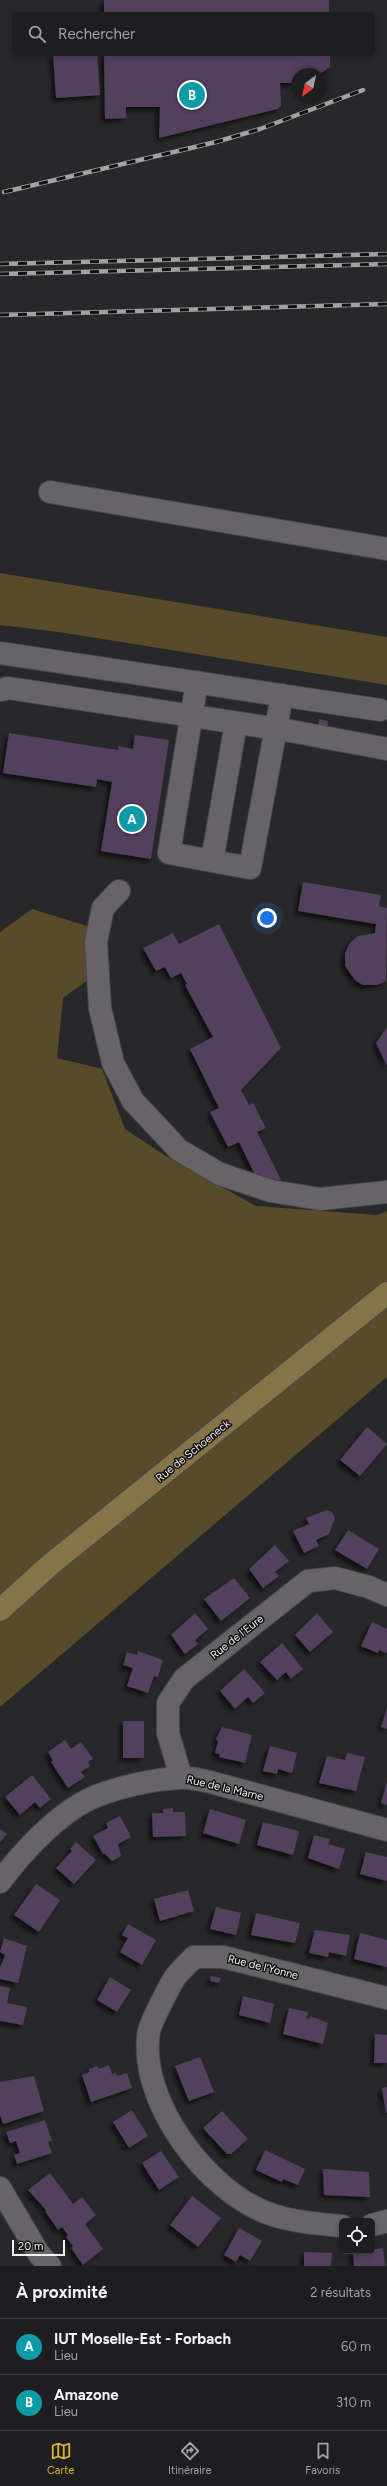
<!DOCTYPE html>
<html lang="fr">
<meta charset="utf-8">
<style>
body{margin:0;font-family:Figtree,sans-serif;background:#2b2a2c;color:#f1f3f6}
.controls{position:absolute;right:12px;bottom:12px;display:grid;overflow:hidden;border-radius:6px;box-shadow:0 2px 6px #0003}
.controls button{width:36px;height:36px;display:grid;place-items:center;padding:0;border:0;border-bottom:1px solid #3c3b3d;background:#1e1d1f;color:#f1f3f6;font:20px sans-serif}
.compass{position:absolute;left:291px;top:68px;width:36px;height:36px;border-radius:50%;background:#1e1d1f;box-shadow:0 2px 6px #0003;rotate:213deg}
.scale{position:absolute;left:12px;bottom:10px;width:53px;box-sizing:border-box;padding-left:4px;border:2px solid #f1f0f2;border-top:0;font-size:11px;line-height:14px;white-space:nowrap;color:#f1f0f2;-webkit-text-stroke:3px #111011;paint-order:stroke}
.you{position:absolute;left:267px;top:918px;width:14px;height:14px;margin:-10px;border:3px solid #fff;border-radius:50%;background:#1a73e8;box-shadow:0 0 0 6px #1a73e833}
.badge{display:grid;place-items:center;width:26px;height:26px;border-radius:50%;background:#dcb233;color:#fff;font-size:13px;font-weight:700}
.pin{position:absolute;translate:-50% -50%;border:2px solid #fff;box-shadow:0 1px 4px #0006}
.list{margin:0;padding:0;list-style:none}
h2{display:flex;justify-content:space-between;align-items:center;height:52px;margin:0;padding:0 16px;font-size:17px}
h2 small{font-size:13px;font-weight:400;color:#a1a2a4}
.list li{display:grid;grid-template-columns:26px 1fr auto;gap:12px;align-items:center;box-sizing:border-box;height:56px;padding:0 16px;border-top:1px solid #3c3b3d}
.list b{display:block;font-size:15px;white-space:nowrap}
.list p{margin:0;font-size:13px;white-space:nowrap;color:#a1a2a4}
.list em{font-size:13px;font-style:normal;color:#a1a2a4}
.icon{flex:none;width:22px;height:22px;fill:none;stroke:currentColor;stroke-width:2;stroke-linecap:round;stroke-linejoin:round}
.map{position:relative;flex:none;width:387px;height:2266px;overflow:hidden}
.search{position:absolute;background:#1e1d1f;box-shadow:0 2px 6px #0003;left:12px;right:12px;top:12px;height:44px;display:flex;align-items:center;gap:10px;box-sizing:border-box;padding:0 14px;border-radius:6px;color:#a1a2a4;font-size:15px}
.sheet{height:164px;background:#1e1d1f}
nav{display:flex;justify-content:space-around;align-items:center;box-sizing:border-box;height:56px;border-top:1px solid #3c3b3d;background:#1e1d1f;font-size:11px;color:#a1a2a4}
nav a{display:grid;justify-items:center;gap:2px}
nav .on{color:#dcb233}
.map>svg:first-child{display:block}
.forest{fill:#574b2a}
.building{fill:#52405d;filter:url(#shadow)}
.lines{fill:none;stroke-linecap:round;stroke-linejoin:round}
.minor-casing{stroke:#474648;stroke-width:24}
.major-casing{stroke:#474648;stroke-width:24}
.minor{stroke:#666467;stroke-width:22}
.major{stroke:#847447;stroke-width:22}
.rail-casing{stroke:#a2a1a3;stroke-width:4.5}
.rail{stroke:#111011;stroke-width:3;stroke-dasharray:9;stroke-linecap:butt}
.labels{text-anchor:middle;dominant-baseline:central;stroke-width:3;stroke-linejoin:round;paint-order:stroke}
.street-label{font-size:11px;fill:#f1f0f2;stroke:#111011}
</style>
<div class="map">
<svg width="387" height="2266" viewBox="0 0 387 2266">
<defs>
<filter id="shadow"><feDropShadow dx="-3.5" dy="3.5" stdDeviation="2" flood-color="#0009"/></filter>
</defs>
<rect width="100%" height="100%" fill="#282729"/>
<path class="forest" d="M0,573L387,637V685L59,632L0,625Z
M32,909L106,932L88,980L63,998L57,1058L102,1069L125,1129L166,1156L256,1206L377,1215L387,1211V1377L0,1707V932Z"/>
<path class="building" d="M104,0H329V14H104Z
M53,54H97L100,95L56,98Z
M104,54H330V67L320,74H297V83H280L281,106L277,109L159,138L160,107H126V118L105,119Z
M319,719L328,721L327,727L318,725Z
M9,733L118,750V746L133,749L135,735L169,740L151,859L101,851L112,782L97,779L96,787L3,773Z
M303,882L381,895L379,906L387,908L386,981L377,985H363L355,980L345,966V954L349,944L358,936L375,933L376,924L298,911Z
M219,924L281,1048L241,1090L249,1105L253,1103L266,1128L257,1132L281,1180L275,1181L255,1175L239,1142L228,1147L210,1112L219,1108L190,1049L213,1037L185,985L187,984L181,973L171,978L165,967L156,971L143,948L173,933L179,944Z
M387,1027V1066L376,1043Z
M367,1427L387,1444L360,1476L340,1460Z
M327,1510L332,1512L335,1518L329,1534L316,1540L319,1546L304,1553L293,1531L309,1524L306,1518Z
M348,1530L379,1549L367,1569L335,1550Z
M275,1545L289,1561L275,1572L279,1576L263,1588L249,1569Z
M234,1578L250,1598L221,1621L204,1599Z
M195,1613L208,1629L195,1640L198,1644L185,1654L171,1635Z
M317,1613L333,1632L310,1652L295,1635Z
M372,1622L387,1629V1653L379,1650L378,1653L361,1646Z
M282,1643L303,1669L291,1679L286,1672L277,1680L260,1662Z
M138,1651L163,1660L158,1677L154,1676L148,1693L127,1686L133,1668L123,1665L127,1652L137,1655Z
M244,1669L265,1693L253,1703L248,1697L235,1709L220,1691Z
M387,1708V1729L381,1727Z
M123,1721H144V1758H123Z
M222,1727L252,1735L245,1763L219,1757L220,1754L215,1753L218,1742L216,1739Z
M65,1740L71,1749L81,1742L93,1759L88,1762L90,1766L81,1772L85,1777L68,1788L51,1762L53,1761L48,1752Z
M270,1746L297,1753L292,1773L278,1769L277,1774L263,1771Z
M347,1753L365,1757L356,1791L319,1783L327,1756L345,1760Z
M32,1775L51,1799L40,1808L35,1802L20,1815L5,1797Z
M387,1781V1805L381,1803Z
M173,1808V1812H185L186,1836L153,1837L152,1813H163V1809Z
M210,1809L246,1820L239,1844L203,1833Z
M120,1816L131,1837L118,1844L121,1856L112,1861L105,1854H103L93,1836L108,1828L106,1823Z
M263,1822L299,1831L293,1855L257,1845Z
M0,1829L7,1834L0,1842Z
M314,1835L330,1839L328,1844L345,1849L339,1869L308,1858Z
M76,1842L96,1860L74,1884L56,1868L72,1851L70,1849Z
M366,1852L387,1857V1881L360,1874Z
M36,1884L60,1900L39,1932L14,1915Z
M188,1890L194,1911L160,1921L154,1899Z
M216,1907L241,1913L236,1935L210,1929Z
M256,1913L300,1923L295,1943L251,1935Z
M128,1924L156,1940L142,1965L120,1952L128,1938L122,1935Z
M315,1930L350,1935L346,1956L329,1952L328,1957L309,1953Z
M360,1933L387,1940V1967L354,1959Z
M4,1938L27,1946L18,1983L0,1979V1968L5,1955L0,1952Z
M211,1976L221,1978L219,1983L210,1981Z
M110,1977L131,1990L117,2012L97,2000Z
M0,1986L10,1988L7,2003L27,2007L23,2025L0,2021Z
M243,1996L274,2004L270,2023L239,2015Z
M289,2008L308,2012L306,2018L310,2019V2016L328,2023L323,2044L283,2034Z
M375,2034L387,2035V2063H374Z
M200,2057L214,2092L189,2101L175,2066Z
M109,2065L112,2074L116,2073L117,2076L127,2073L132,2088L91,2102L82,2075L89,2072V2069L97,2066L99,2069Z
M34,2076L44,2111L3,2124L0,2115V2082Z
M387,2087V2113H386L382,2088Z
M132,2110L148,2136L129,2148L113,2122Z
M222,2111L248,2139L231,2154H227L203,2128Z
M45,2120L52,2141L48,2142L52,2153L17,2164L14,2155L20,2153L16,2141L10,2143L6,2132Z
M265,2150L305,2169L298,2185L283,2179L282,2182L256,2170Z
M161,2151L179,2177L159,2190L142,2163Z
M323,2169L369,2172L370,2197L324,2195Z
M50,2173L73,2204L82,2197L96,2215L85,2224L103,2249L83,2265L71,2248L73,2246L66,2237L68,2235L62,2227L58,2230L45,2211L46,2210L28,2190Z
M192,2196L221,2218L198,2247L170,2225Z
M239,2228L262,2241L250,2261L240,2255L236,2262L224,2255Z
M383,2248L385,2266H354L353,2252Z
M304,2252L332,2253L331,2266H304Z"/>
<g class="lines">
<g class="minor-casing">
<path id="minor" d="M50,492L387,549
M0,653L380,710
M197,682L169,853L212,861L236,723
M0,690L8,688L285,730L387,749
M212,861L250,868L282,695
M119,891L103,908L96,942L100,1008L113,1063L133,1101L179,1150L220,1174L271,1191L320,1199L387,1192
M181,1777L168,1733V1703L184,1679L308,1581L335,1578L369,1587L387,1595
M0,1882C22,1852 59,1812 94,1797C119,1787 153,1779 180,1778C189,1777 200,1780 210,1782L387,1830
M0,2188L39,2254L50,2266
M372,2225L387,2221
M342,2226C318,2224 293,2222 270,2214C207,2192 137,2100 149,2031C151,2022 168,1989 174,1979C179,1971 188,1964 194,1957H223L387,1998"/>
</g>
<g class="major-casing">
<path id="major" d="M0,1610L51,1564L387,1293"/>
</g>
<use href="#minor" class="minor"/>
<use href="#major" class="major"/>
<g class="rail-casing">
<path id="rail" d="M4,192L216,142L260,129L363,90
M0,264L387,254
M0,274L387,264
M0,315L387,304"/>
</g>
<use href="#rail" class="rail"/>
</g>
<g class="labels">
<g class="street-label">
<text transform="translate(193 1451) rotate(-39)">Rue de Schoeneck</text>
<text transform="translate(237 1637) rotate(-38)">Rue de l'Eure</text>
<text transform="translate(225 1788) rotate(13)">Rue de la Marne</text>
<text transform="translate(263 1967) rotate(14)">Rue de l'Yonne</text>
</g>
</g>
</svg>
<div class="controls">
<button><svg class="icon" aria-label="locate" viewBox="0 0 24 24"><circle cx="12" cy="12" r="6"/><path d="M12 2v4M12 18v4M2 12h4M18 12h4"/></svg></button>
</div>
<svg class="compass" viewBox="-18 -18 36 36"><path d="M0-13l5 13h-10z" fill="#e53935"/><path d="M0 13l5-13h-10z" fill="#a1a2a4"/></svg>
<div class="scale">20 m</div>
<div class="you"></div>
<div class="pin badge" style="left:132px;top:819px;background:#0f9aa8">A</div>
<div class="pin badge" style="left:192px;top:95px;background:#0f9aa8">B</div>
<div class="search"><svg class="icon" aria-label="search" viewBox="0 0 24 24"><circle cx="10" cy="10" r="6"/><path d="M15 15l6 6"/></svg>Rechercher</div>
</div>
<section class="sheet">
<h2>À proximité<small>2 résultats</small></h2>
<ul class="list">
<li><span class="badge" style="background:#0f9aa8">A</span><div><b>IUT Moselle-Est - Forbach</b><p>Lieu</p></div><em>60 m</em></li>
<li><span class="badge" style="background:#0f9aa8">B</span><div><b>Amazone</b><p>Lieu</p></div><em>310 m</em></li>
</ul>
</section>
<nav>
<a class="on"><svg class="icon" aria-label="map" viewBox="0 0 24 24"><path d="M3 6l6-2 6 2 6-2v14l-6 2-6-2-6 2zM9 4v14M15 6v14"/></svg>Carte</a>
<a><svg class="icon" aria-label="directions" viewBox="0 0 24 24"><path d="M12 3l9 9-9 9-9-9zM9 14v-3h6M13 9l2 2-2 2"/></svg>Itinéraire</a>
<a><svg class="icon" aria-label="saved" viewBox="0 0 24 24"><path d="M7 4h10v16l-5-4-5 4z"/></svg>Favoris</a>
</nav>
